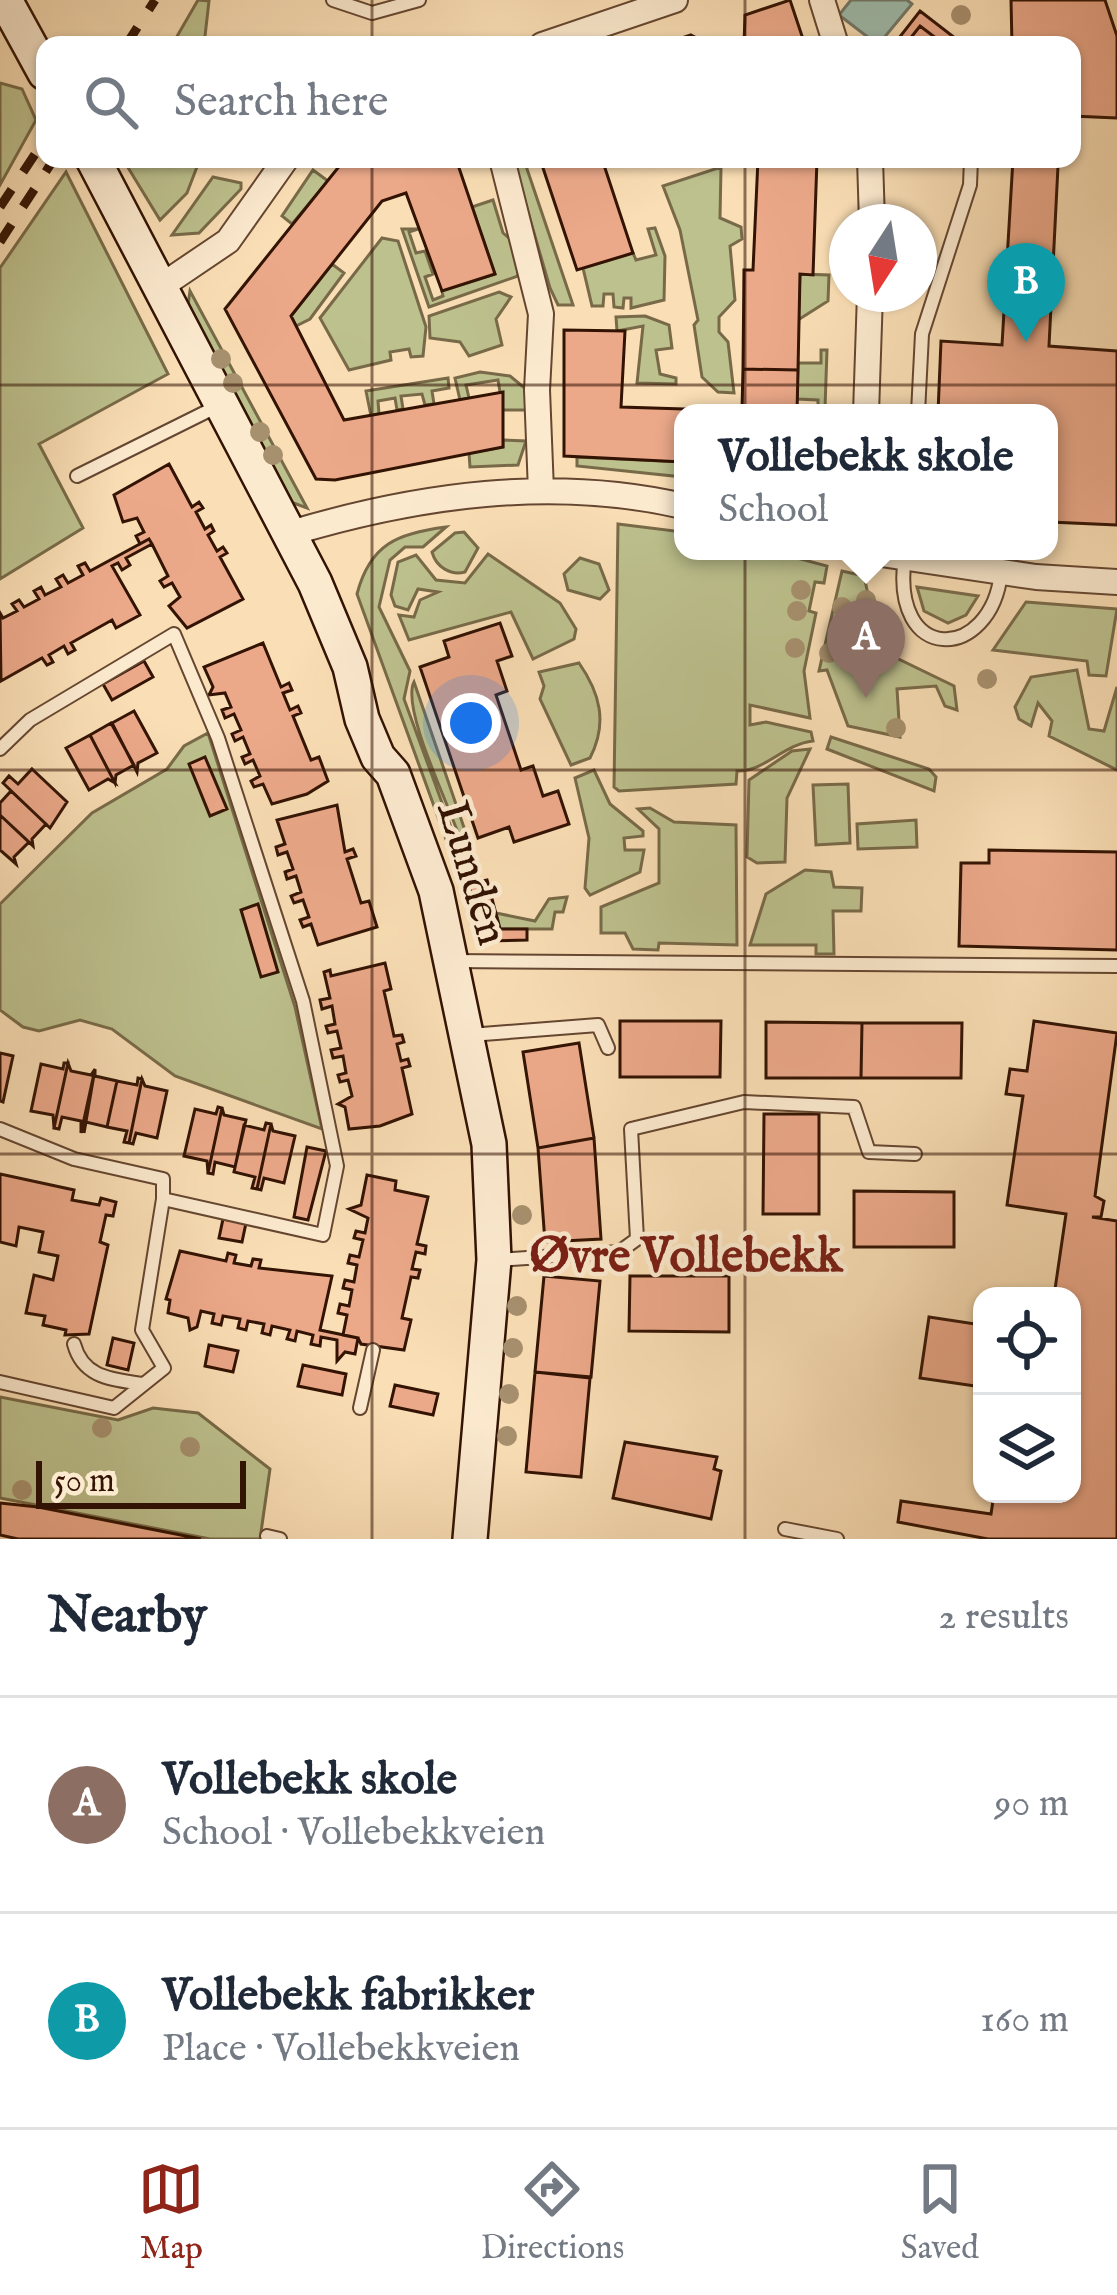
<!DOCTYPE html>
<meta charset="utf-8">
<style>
body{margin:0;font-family:"IM FELL English",serif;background:#f6f6f7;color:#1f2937}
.controls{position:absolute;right:36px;bottom:36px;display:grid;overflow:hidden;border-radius:24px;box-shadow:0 3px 9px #0004}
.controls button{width:108px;height:108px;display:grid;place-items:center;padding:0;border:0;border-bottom:3px solid #e0e1e3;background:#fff;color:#1f2937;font:60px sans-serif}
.compass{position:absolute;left:829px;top:204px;width:108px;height:108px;border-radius:50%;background:#fff;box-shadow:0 3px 9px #0004;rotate:192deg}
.scale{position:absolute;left:36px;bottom:30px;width:210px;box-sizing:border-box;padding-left:12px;border:6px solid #331303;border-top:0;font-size:33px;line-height:42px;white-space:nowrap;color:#331303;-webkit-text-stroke:9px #fceacf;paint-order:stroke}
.you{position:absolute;left:471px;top:723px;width:42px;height:42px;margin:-30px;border:9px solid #fff;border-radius:50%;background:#1a73e8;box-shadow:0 0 0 18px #1a73e833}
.badge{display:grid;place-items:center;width:78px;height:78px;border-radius:50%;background:#8f2418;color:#fff;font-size:39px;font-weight:700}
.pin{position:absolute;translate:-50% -99px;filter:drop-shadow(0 3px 6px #0008)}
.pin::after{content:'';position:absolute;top:63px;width:42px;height:36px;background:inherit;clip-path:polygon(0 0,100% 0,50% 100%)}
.popup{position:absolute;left:674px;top:404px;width:384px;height:156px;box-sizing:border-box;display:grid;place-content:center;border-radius:24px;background:#fff;filter:drop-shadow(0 3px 9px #0005);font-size:39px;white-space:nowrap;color:#747a83}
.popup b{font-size:45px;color:#1f2937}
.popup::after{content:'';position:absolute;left:50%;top:100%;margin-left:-24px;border:24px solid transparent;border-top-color:#fff}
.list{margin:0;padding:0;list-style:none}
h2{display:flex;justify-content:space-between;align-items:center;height:156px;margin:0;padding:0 48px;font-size:51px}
h2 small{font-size:39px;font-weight:400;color:#747a83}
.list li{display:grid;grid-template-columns:78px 1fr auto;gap:36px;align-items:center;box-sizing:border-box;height:216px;padding:0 48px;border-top:3px solid #e0e1e3}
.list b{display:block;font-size:45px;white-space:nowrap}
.list p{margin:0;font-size:39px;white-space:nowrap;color:#747a83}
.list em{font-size:39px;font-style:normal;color:#747a83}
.icon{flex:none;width:66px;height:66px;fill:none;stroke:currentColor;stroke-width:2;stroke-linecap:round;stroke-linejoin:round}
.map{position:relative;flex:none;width:1117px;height:1539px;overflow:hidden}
.search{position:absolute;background:#fff;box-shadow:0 3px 9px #0004;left:36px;right:36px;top:36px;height:132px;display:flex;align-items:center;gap:30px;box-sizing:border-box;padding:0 42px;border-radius:24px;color:#747a83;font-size:45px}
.sheet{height:588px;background:#fff}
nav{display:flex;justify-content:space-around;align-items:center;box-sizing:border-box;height:168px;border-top:3px solid #e0e1e3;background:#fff;font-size:33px;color:#747a83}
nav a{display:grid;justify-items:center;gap:6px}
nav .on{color:#8f2418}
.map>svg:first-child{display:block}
.green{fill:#bdc18e;stroke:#786a48;stroke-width:3}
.water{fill:#9ebcad;stroke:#737869;stroke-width:3}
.building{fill:#eca98a;stroke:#331303;stroke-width:3}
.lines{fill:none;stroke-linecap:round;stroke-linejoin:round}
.lane-casing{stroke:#654630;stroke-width:16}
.street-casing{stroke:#654630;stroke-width:28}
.secondary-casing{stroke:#331303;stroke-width:38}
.lane{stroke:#fceacf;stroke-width:12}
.street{stroke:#fceacf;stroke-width:24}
.secondary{stroke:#fceacf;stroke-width:33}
.rail{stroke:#331303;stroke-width:9;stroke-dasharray:21 21;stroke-linecap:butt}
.tree{fill:#a7906e}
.grid{fill:none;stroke:#331303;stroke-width:3;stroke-opacity:0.55}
.labels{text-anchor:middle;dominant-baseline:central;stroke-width:9;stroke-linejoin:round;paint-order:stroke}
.street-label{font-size:45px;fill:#331303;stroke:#fceacf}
.neighbourhood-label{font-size:48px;font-weight:bold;fill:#7a1f14;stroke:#fceacf}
</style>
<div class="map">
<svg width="1117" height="1539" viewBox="0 0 1117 1539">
<rect width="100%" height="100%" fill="#fadeb5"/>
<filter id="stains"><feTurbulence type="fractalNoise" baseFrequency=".00167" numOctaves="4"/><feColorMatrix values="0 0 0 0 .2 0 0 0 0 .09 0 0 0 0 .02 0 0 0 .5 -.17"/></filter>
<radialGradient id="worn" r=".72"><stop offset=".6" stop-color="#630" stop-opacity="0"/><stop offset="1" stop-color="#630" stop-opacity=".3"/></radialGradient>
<path class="green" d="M198,0L209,1L204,45H172Z
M0,83L22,89L36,120L0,185Z
M200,159L187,193L160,220L124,161Z
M524,160L573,305H558L550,288L514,164Z
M721,167L720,218L741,227L742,239L730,246L735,300L719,317V332L728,342L734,393L718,392L702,377L694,325L698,320L680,230L663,186Z
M313,170L328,181L292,224L282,216Z
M66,172L168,374L39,444L83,528L0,579V268Z
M213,177L241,183V189L199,233L172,235Z
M493,200L503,233L515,243L518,276L429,307L402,229H418L409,232L416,253L425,251L433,274L425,277L433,300L443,296L442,291L495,274L472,207Z
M655,228L665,256L664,300L631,308V298H624L623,308L614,307L613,294H604L603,306H592L583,268L633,253L636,260L656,255L648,229Z
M382,238L398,241L426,327L423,356L411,357L409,349L390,352L391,360L349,370L320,318Z
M332,264L344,273L310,319L296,326L291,316Z
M800,274L829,275L828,301L798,320Z
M190,291L307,508L288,501L187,312Z
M499,292L511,297L496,319L502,345L469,356L460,342L430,338L429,316Z
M645,316L669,325L672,348L656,350L660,374L676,378V384L637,383L643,326L617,331L616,317Z
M821,350H827L825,408H818V400L797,399L798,363H821Z
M480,372L510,376L527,390V410H503L498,380L466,385L469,398L460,400L455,378Z
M448,378L449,388L432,391L434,404L425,405L422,394L401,396L403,409L397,410L395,398L378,401L379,414L371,416L366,391Z
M503,440L526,441L518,465L470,467L469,453L503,447Z
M577,457L683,462V477L577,466Z
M618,524L683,532V551H771L827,566L824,583L815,582L809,611L816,613L804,671L810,718L750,705V725L766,722L811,732L813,741C784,744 764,772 737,771L736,784L619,791L614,787Z
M446,527L423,547H405L390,560L379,607L410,671L404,699L459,849L472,852L477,868H465L469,884L463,886L357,594C370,544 398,533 446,527Z
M464,532L478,548L465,572C451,576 436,567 432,552L455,533Z
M488,554L560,603L576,629L574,639L533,659L511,612L409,640L399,615L414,617L420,600L438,592L418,589L408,610L395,606L391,595L398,562L416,555L436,580L465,583Z
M580,558L599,564L609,590L600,599L568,590L564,574Z
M842,571L864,576L880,650L954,686L957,710L945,706L936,686L897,689L900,737L848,726L827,670L819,671Z
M917,587L978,596L966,615L948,623L924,611Z
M1026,602L1117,609L1106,676L1089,675L1087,661L993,650Z
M579,663C600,693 608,723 590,758L571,765L540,699L544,686L539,672Z
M1077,670L1089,729L1104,731L1117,687V770L1049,736L1052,721L1038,703L1031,726L1019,719L1015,707L1031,677Z
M414,682L470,845L459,836C449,805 401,708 414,682Z
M208,733L295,1007L322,1129L175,1076L112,1029L80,1020L39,1031L23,1027L0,1010V904L92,813L167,769L184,746Z
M831,737L929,769L936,777L934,791L827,749Z
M810,749L787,798L785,862L757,863L747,857L749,780L792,751Z
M594,770L610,804L643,831V836L624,838L625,850H644L640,872L590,895L585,888L589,838L575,778Z
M848,784L850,843L816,845L813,785Z
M650,808L674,822L736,825L737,945L659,943L658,950L633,949L625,933H601V907L659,883V829L638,809Z
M916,820L917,847L858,849L857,824Z
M805,870L831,872L834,887L862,888L861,911H833L834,954H816V945H750L766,894Z
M567,897L563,912H555L552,929H500L496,913L535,921L549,899Z
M0,1397L118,1420L153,1408L198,1413L270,1469L260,1539H210L0,1498Z"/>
<path class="water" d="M851,0H907L912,4L878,45L839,15Z"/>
<path class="building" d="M790,0L805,45H744L745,15Z
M1011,0H1105L1117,36V118L1072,116V45H1012Z
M920,11L955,38L950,45L895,43Z
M920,26L945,45H905Z
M691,35L710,45H661Z
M345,159H456L495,274L442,291L406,193L382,201L291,316L344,420L503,392V447L335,480L316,479L225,309Z
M540,159H602L633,253L577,270Z
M758,159H817L813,275L800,274L798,370L743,369L744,270H753Z
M1013,159L1058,166L1049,346L1117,351V525L1050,522L1049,413H938L941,341L1002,345Z
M564,330L625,331L621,407L716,410L683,413V462L564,456Z
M743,369L798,370L797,413H716L742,410Z
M169,464L192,507L199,502L203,508L196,512L205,529L211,525L214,531L208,535L217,551L223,547L227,553L220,557L243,599L187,628L169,606L180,597L172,583L164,587L160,581L168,576L152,544L149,539L140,544L136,536L144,532L137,518L123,522L114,495Z
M149,539L152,544L126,558L130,565L122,570L118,563L112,566L140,615L116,628L112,620L71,643L75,650L68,654L64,646L49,655L53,662L47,665L42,658L1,681L0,613L3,618L17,611L12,604L19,600L24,607L39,599L34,591L41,587L45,595L61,587L56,579L63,575L68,583L83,575L78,566L85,563L90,571Z
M500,623L512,656L497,661L507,691L496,695L521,770L533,766L543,796L558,791L569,824L514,842L509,827L478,838L420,667L449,657L444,641Z
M263,643L281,687L289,683L292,690L283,693L290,710L298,706L301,713L293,716L311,760L319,757L328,781L307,794L272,804L263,784L254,787L251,781L260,776L253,760L245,764L242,757L250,754L243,737L235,741L232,734L241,730L234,714L225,718L222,710L231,707L225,693L209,695L213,687L204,667Z
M144,661L153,677L112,700L103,684Z
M134,711L157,753L138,763L137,772L112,723Z
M111,723L134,765L116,775L115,783L90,735Z
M90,735L115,783L108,779L89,790L66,748Z
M205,757L227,809L210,816L189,764Z
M32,769L67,802L50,828L3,783L9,776L18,784Z
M11,791L46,824L32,839L33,846L0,815V803Z
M337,805L345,852L353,849L356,856L347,859L361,903L369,901L377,927L318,945L311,924L303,927L300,920L309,917L303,900L294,903L291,896L301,892L296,876L287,879L285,872L293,869L287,852L278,855L276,847L285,844L277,820Z
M0,815L29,842L14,857L16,864L0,850Z
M989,850L1117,852V950L959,946L961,863H989Z
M487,880L500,929H527V940L483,941L469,884Z
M258,904L278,972L261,977L241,910Z
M385,963L391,989L384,991L394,1036L402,1035L404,1042L397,1044L401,1061L408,1059L410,1066L402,1068L412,1114L380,1126L349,1129L345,1107L338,1104L352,1096L348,1080L340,1082L338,1075L346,1073L343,1056L333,1058L331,1050L341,1048L337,1031L328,1033L326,1026L335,1024L332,1006L322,1009L320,1000L330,998L324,972L330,970L331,976Z
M620,1021H721L720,1077H620Z
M1034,1021L1117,1033L1095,1196L1104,1201L1101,1217H1092L1117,1221V1539H988L898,1522L901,1501L991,1514L994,1494H1072V1296H1054L1066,1214L1007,1205L1023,1096L1006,1094L1010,1069L1027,1071Z
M766,1022L862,1023L861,1078H766Z
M862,1023H962L961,1078H861Z
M579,1043L594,1138L538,1148L523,1052Z
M0,1053L13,1056L3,1102L0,1101Z
M64,1063H68L54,1128L53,1115L31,1111L41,1064L63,1069Z
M68,1063L71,1071L91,1075L95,1069L81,1133V1121L62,1117L59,1129L54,1128Z
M95,1069V1076L117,1081L107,1127L86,1122L84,1133Z
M138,1078L142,1079L129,1143L124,1142L127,1131L107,1127L117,1081L137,1085Z
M142,1079L145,1086L167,1091L157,1138L136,1133L133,1144L129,1143Z
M218,1107L222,1108L208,1173L207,1161L184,1156L195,1109L216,1114Z
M222,1108L224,1115L246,1120L235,1167L215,1162L213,1174L208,1173Z
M764,1114H819V1214H763Z
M266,1123L271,1124L257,1189L252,1188L255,1177L234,1172L244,1125L264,1130Z
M271,1124L273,1131L295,1136L284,1183L264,1178L261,1190L257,1189Z
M594,1138L601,1239L545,1242L538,1148Z
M307,1147L326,1151L308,1220L294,1217Z
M0,1174L74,1190L72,1200L99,1205L101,1198L116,1202L113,1216L106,1215L100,1242L108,1245L89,1334L65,1335L66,1330L43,1325L45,1316L26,1313L34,1275L53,1280L58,1256L39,1252L43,1232L19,1227L16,1246L0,1242Z
M367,1175L396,1181L395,1190L428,1197L417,1244L426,1246L425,1254L416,1252L412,1269L420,1270L418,1278L411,1277L402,1318L411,1320L404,1350L361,1344L358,1338L343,1335L347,1315L338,1313L340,1304L349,1306L352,1290L343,1288L345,1280L354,1282L357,1265L348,1263L350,1255L359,1257L363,1240L354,1238L356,1231L365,1233L368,1218L349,1209L361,1205Z
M854,1191L954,1192V1247H854Z
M223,1219L246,1223L242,1242L219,1238Z
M180,1251L226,1261L228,1253L236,1255L234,1263L251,1266L253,1259L261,1260L259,1268L332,1276L320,1330L358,1338L355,1354L345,1352L337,1361V1340L321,1337L320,1346L311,1344L313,1335L297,1331L295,1341L287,1339L290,1330L272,1326L270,1335L262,1333L264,1324L248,1321L246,1330L238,1328L240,1319L223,1316L221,1325L212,1323L214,1314L201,1311L197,1327L190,1330L188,1318L168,1313L170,1300L166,1299Z
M544,1276L600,1281L591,1377L535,1372Z
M630,1276H729V1332L629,1331Z
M929,1317L982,1325V1387L920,1378Z
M113,1338L134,1343L128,1370L107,1365Z
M209,1345L238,1351L233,1372L205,1366Z
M303,1365L346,1374L342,1395L298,1386Z
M535,1372L590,1378L581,1477L526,1472Z
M395,1385L438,1394L433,1415L390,1406Z
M625,1442L717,1457L714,1469L721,1471L711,1519L613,1498Z
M0,1503L38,1507L201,1539H18L0,1535Z"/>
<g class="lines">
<g class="lane-casing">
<path id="lane" d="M333,0L372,13L419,0
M918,413L922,334L970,185L971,159
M77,476L220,405
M905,556C889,666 991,662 1001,573
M0,749L30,720L174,634L218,738L303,1001L337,1166L323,1235L163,1199V1179L74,1159L0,1129
M453,961L1117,966
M470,1035L598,1025L608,1048
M495,1260L619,1252L637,1239L631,1129L744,1102L854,1107L869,1152L915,1154
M74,1344C83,1378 112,1379 142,1384
M0,1382L114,1408L164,1368L142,1330L163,1199
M360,1408L373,1350
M785,1529L837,1539
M267,1536L280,1539"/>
</g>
<g class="street-casing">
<path id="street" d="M822,0L836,45
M542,45L675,0
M502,159L541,314L537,390L541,491
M870,159L872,222
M160,287L228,241L286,159
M866,413L870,294
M291,533C418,495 552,476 683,506
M861,551L1036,577L1117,582"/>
</g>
<g class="secondary-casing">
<path id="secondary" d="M5,0L45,73
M93,159L315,583L350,667L362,719L378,757L393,774L436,891L489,1144L494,1260L470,1539"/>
</g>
<use href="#lane" class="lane"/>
<use href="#street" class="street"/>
<use href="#secondary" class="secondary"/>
<path class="rail" d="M126,45L155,0
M0,207L45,139
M0,242L54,159"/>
</g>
<g class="tree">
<circle cx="961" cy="15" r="10"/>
<circle cx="221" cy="359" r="10"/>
<circle cx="233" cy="383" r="10"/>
<circle cx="260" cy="432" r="10"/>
<circle cx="273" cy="455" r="10"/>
<circle cx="801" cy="590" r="10"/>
<circle cx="866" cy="600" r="10"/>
<circle cx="842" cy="607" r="10"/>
<circle cx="797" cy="611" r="10"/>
<circle cx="795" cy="648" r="10"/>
<circle cx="829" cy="653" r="10"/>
<circle cx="885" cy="659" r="10"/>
<circle cx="987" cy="679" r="10"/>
<circle cx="896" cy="728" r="10"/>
<circle cx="522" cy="1215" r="10"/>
<circle cx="517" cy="1306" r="10"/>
<circle cx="513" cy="1348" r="10"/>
<circle cx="509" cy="1394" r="10"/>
<circle cx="102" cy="1428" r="10"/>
<circle cx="507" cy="1436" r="10"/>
<circle cx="190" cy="1447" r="10"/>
<circle cx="22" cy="1490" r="10"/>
</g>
<path class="grid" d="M372,0V45M745,0V45M372,159V1539M745,159V1539M0,385H1117M0,770H1117M0,1154H1117"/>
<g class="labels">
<g class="street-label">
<text transform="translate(471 873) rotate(73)">Lunden</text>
</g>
<g class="neighbourhood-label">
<text x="686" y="1258">Øvre Vollebekk</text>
</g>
</g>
<rect width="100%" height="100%" filter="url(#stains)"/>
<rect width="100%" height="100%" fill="url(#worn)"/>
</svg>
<div class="controls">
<button><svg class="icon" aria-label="locate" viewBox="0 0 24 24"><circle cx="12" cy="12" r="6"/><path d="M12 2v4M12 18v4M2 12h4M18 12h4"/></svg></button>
<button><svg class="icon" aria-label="layers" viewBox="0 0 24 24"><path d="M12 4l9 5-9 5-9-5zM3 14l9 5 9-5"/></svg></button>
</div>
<svg class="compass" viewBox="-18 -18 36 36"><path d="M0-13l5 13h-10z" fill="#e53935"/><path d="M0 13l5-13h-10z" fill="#747a83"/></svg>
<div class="scale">50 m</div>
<div class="you"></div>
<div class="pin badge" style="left:866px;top:698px;background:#8d6e63">A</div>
<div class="popup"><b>Vollebekk skole</b>School</div>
<div class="pin badge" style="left:1026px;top:342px;background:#0f9aa8">B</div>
<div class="search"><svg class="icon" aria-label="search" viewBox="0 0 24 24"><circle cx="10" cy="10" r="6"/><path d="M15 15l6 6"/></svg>Search here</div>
</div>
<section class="sheet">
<h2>Nearby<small>2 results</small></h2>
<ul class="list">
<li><span class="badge" style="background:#8d6e63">A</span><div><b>Vollebekk skole</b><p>School · Vollebekkveien</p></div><em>90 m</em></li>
<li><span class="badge" style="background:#0f9aa8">B</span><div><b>Vollebekk fabrikker</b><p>Place · Vollebekkveien</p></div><em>160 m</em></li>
</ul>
</section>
<nav>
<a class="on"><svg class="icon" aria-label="map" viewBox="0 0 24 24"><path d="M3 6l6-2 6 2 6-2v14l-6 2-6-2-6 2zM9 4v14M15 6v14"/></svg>Map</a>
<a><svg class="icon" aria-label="directions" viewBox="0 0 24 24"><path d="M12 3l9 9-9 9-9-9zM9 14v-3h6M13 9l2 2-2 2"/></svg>Directions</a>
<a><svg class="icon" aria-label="saved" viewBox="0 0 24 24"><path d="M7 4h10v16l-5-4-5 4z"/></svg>Saved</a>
</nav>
